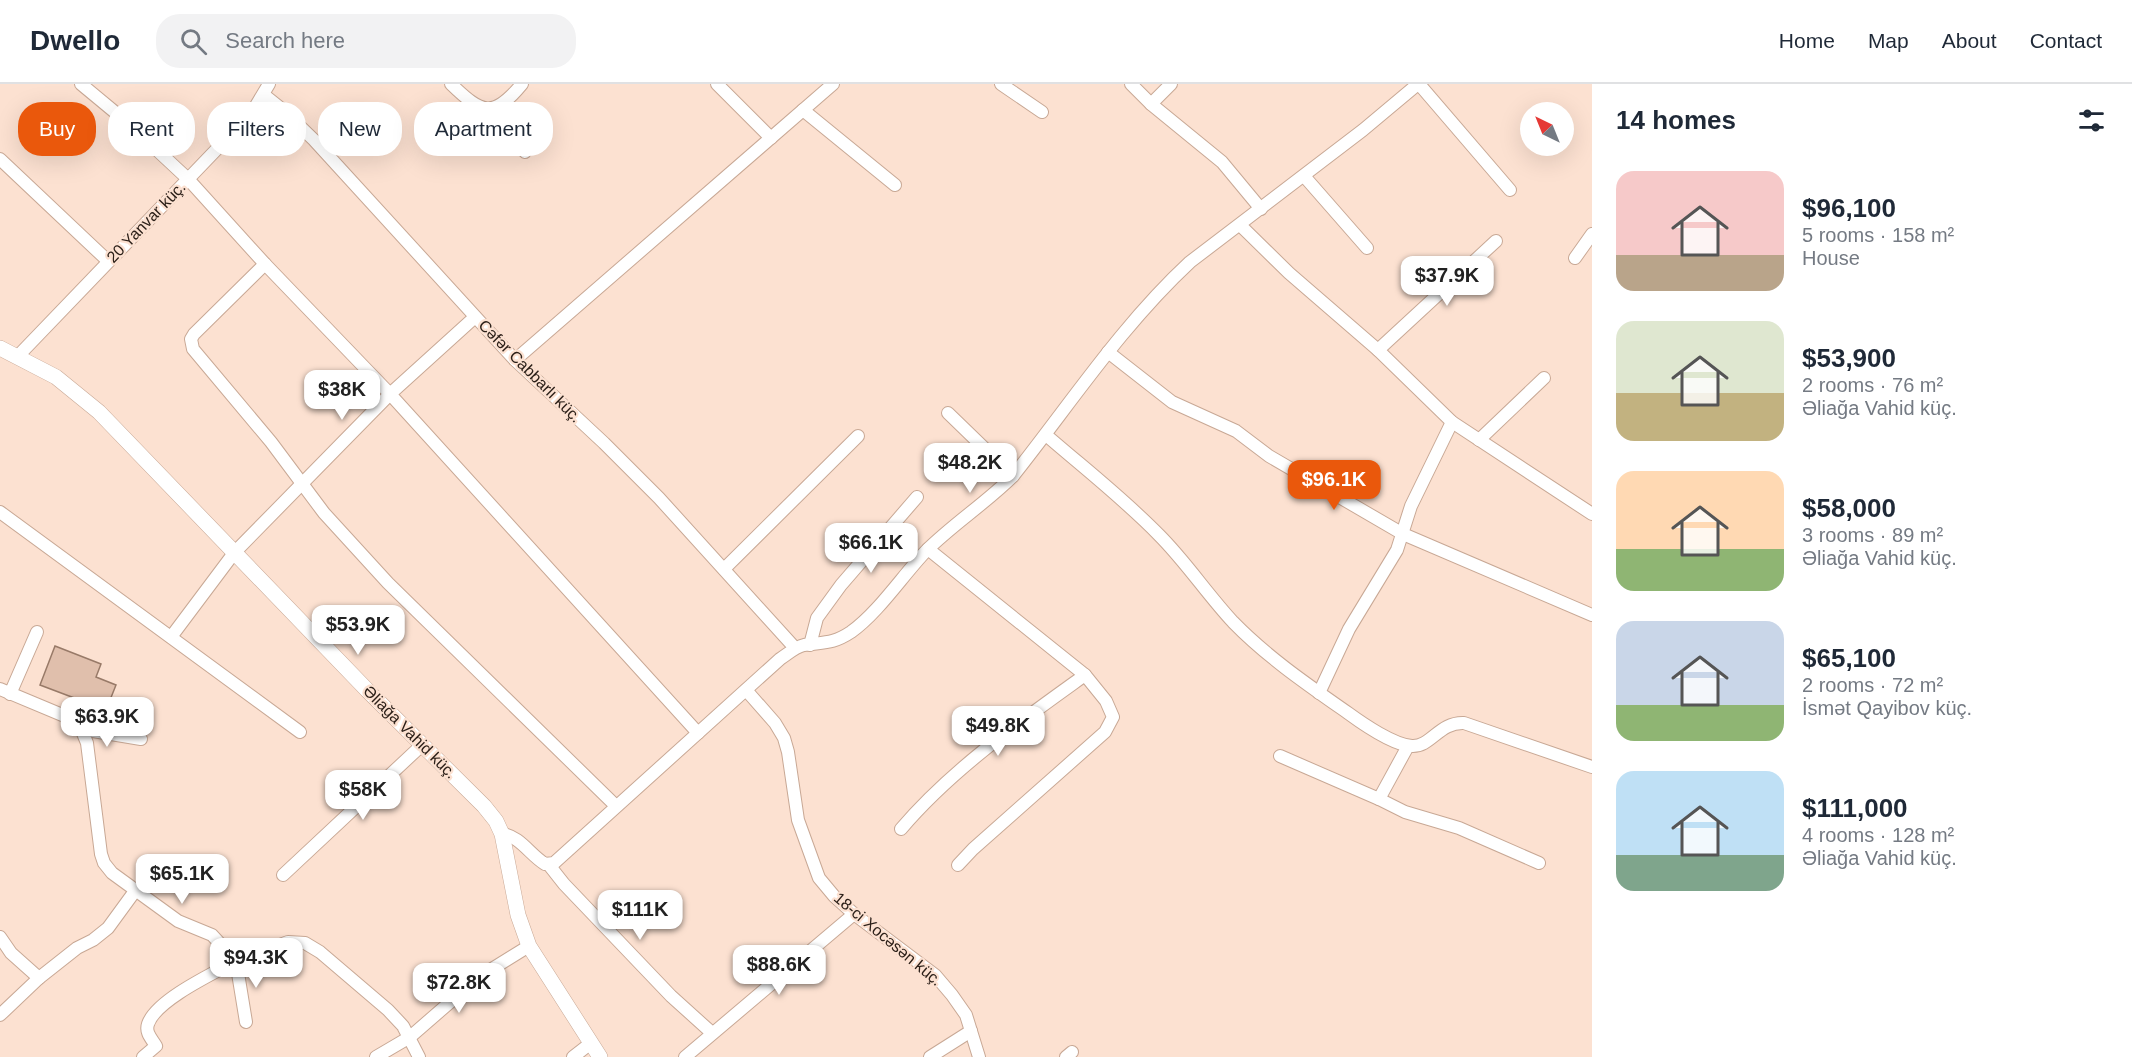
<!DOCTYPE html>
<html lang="en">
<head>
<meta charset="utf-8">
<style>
  :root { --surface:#fff; --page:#f2f2f3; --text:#1f2937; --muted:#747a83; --line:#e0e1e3; --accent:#ea580c }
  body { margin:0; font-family:Arial,sans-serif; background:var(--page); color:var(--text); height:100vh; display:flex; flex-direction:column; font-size:22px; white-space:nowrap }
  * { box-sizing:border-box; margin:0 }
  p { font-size:20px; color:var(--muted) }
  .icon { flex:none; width:33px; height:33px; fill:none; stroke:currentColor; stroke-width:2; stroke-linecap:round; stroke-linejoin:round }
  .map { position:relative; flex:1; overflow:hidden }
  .panel { display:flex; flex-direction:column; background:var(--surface); width:540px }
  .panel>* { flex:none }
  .guide { position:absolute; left:18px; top:18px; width:570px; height:54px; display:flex; gap:12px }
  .needle { width:39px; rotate:317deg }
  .fabs { position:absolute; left:1520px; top:18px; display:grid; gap:12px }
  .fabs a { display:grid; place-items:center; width:54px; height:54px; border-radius:50%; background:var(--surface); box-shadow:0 6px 24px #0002; font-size:30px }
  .price { position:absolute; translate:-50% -51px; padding:0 14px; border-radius:12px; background:#fff; color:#222; font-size:20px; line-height:39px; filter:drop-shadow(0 2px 3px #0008) }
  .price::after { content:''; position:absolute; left:50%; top:36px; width:18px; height:14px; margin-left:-9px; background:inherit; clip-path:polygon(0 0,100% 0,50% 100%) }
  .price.current { background:var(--accent); color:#fff }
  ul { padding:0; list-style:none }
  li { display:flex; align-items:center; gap:18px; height:150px; padding:0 24px }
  li span { display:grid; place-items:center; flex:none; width:168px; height:120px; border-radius:18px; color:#555 }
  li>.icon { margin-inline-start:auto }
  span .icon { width:72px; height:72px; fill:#fffc; stroke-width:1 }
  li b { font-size:26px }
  h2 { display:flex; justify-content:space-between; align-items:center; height:72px; padding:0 24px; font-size:26px }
  .tag { padding:0 21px; border-radius:24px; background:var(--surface); box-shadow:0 6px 24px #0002; font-size:21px; line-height:54px }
  .tag.current { background:var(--accent); color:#fff }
  header { display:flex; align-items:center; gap:36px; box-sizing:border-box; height:84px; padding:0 30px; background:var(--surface); border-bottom:2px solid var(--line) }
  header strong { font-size:28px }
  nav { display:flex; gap:33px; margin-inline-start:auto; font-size:21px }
  .search { width:420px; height:54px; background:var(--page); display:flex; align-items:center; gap:15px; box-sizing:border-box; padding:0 21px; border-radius:24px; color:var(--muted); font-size:22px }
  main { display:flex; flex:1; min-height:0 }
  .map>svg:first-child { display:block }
  .building { fill:#e0bfac; stroke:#987a68; stroke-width:1.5 }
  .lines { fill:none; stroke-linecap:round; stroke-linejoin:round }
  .minor-casing { stroke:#c8a895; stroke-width:14 }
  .tertiary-casing { stroke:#c8a895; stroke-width:16 }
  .minor { stroke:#fff; stroke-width:12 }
  .tertiary { stroke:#fff; stroke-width:15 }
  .labels { text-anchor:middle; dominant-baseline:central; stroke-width:4.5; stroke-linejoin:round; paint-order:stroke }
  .street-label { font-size:16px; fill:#2c2019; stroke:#fce1d1 }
</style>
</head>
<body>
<header>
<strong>Dwello</strong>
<div class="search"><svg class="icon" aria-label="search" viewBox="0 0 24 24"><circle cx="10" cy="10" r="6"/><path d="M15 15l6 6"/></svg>Search here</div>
<nav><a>Home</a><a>Map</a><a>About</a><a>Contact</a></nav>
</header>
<main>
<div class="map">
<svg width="1592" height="973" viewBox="0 0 1592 973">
  <rect width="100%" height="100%" fill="#fce1d1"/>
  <polygon class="building" points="55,562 101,580 96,593 116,601 106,626 40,601"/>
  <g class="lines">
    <defs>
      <g id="minor">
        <polyline points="81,0 128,39 188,95 265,180 390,310 698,649"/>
        <path d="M451 0C482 30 493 35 522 0"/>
        <polyline points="717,0 771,54"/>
        <polyline points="1001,0 1042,28"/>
        <polyline points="1131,0 1151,20 1222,78 1261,125"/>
        <polyline points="1419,0 1510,106"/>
        <polyline points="264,11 284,27 314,56 515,276 604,359 659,414 795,564"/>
        <polyline points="1151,20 1171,0"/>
        <polyline points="490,26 525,68"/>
        <polyline points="803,26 895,101"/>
        <polyline points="0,75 108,177"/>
        <polyline points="1304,92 1367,164"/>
        <polyline points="1240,141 1289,189 1378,266 1452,338 1592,430"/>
        <polyline points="1575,174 1592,150"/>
        <polyline points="265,180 194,250 191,255 193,265 271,358 324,429 388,499 616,722"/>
        <polyline points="1378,266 1496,157"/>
        <polyline points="1108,268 1172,318 1236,347 1269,372 1403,450 1592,531"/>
        <polyline points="18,272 240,41 254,25 269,0"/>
        <polyline points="515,276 833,0"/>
        <polyline points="948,329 1013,392"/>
        <path d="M1046 351C1084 384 1124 415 1159 451 1186 478 1207 510 1233 538 1267 573 1308 601 1348 629 1363 640 1394 661 1412 662 1431 663 1439 638 1464 639L1592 683"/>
        <polyline points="1479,356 1544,294"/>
        <polyline points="0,428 300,648"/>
        <polyline points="928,465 1085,591 1106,617 1113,633 1105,648 973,765 958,781"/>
        <polyline points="724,485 858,352"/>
        <polyline points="171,553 234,469 390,310 475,233"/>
        <polyline points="810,561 817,534 841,501 917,413"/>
        <polyline points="0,605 67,633 80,642 87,659 101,770 104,779 112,789 178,837 212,851 236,877 288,858 305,859 320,868 388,926 403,942 419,973"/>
        <polyline points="746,606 775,639 784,654 788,668 798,736 819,794 834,812 854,830 935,891 952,911 966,931 979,973"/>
        <polyline points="1319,609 1349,545 1397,466 1411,422 1452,338"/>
        <polyline points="10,610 37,548"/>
        <polyline points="80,642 93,647 141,655"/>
        <polyline points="1280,672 1379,715 1405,728 1459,744 1539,779"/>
        <polyline points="1379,715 1408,662"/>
        <path d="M901 745C952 685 1021 637 1085 591"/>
        <path d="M502 750C520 752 530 771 545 780L554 779 780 575C788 570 795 563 804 561 824 558 833 560 851 548 878 529 903 491 926 467 953 440 986 419 1013 392 1071 319 1122 241 1190 178L1363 46 1418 0"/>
        <polyline points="549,781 564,800 671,912 712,949"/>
        <polyline points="283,791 422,661"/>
        <polyline points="0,853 11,869 39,894"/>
        <polyline points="0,931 39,894 77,864 93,856 108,844 135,807"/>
        <path d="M143 973 156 962C152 955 145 949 148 940 156 916 214 889 236 877L246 938"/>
        <polyline points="376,973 410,953 479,893 529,862"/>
        <polyline points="573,973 591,959"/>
        <polyline points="685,973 854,830"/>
        <polyline points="930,973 971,947"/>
        <polyline points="1066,973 1072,968"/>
      </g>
      <polyline id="tertiary" points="0,264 56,293 99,328 367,606 484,722 496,737 502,750 518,831 529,862 600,973"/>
    </defs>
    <use href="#minor" class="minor-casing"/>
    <use href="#tertiary" class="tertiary-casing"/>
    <use href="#minor" class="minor"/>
    <use href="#tertiary" class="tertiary"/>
  </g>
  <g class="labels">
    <g class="street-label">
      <text transform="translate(146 138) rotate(-46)">20 Yanvar küç.</text>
      <text transform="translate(530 287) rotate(45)">Cəfər Cabbarlı küç.</text>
      <text transform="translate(410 648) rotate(45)">Əliağa Vahid küç.</text>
      <text transform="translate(888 855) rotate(40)">18-ci Xocəsən küç.</text>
    </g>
  </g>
</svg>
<div class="fabs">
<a><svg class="needle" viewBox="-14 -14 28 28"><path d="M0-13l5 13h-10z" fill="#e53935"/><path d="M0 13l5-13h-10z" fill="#747a83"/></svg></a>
</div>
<b class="price" style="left:1447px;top:223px">$37.9K</b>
<b class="price" style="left:342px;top:337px">$38K</b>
<b class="price" style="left:970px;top:410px">$48.2K</b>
<b class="price current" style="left:1334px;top:427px">$96.1K</b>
<b class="price" style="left:871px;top:490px">$66.1K</b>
<b class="price" style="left:358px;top:572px">$53.9K</b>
<b class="price" style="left:107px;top:664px">$63.9K</b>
<b class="price" style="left:998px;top:673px">$49.8K</b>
<b class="price" style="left:363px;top:737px">$58K</b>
<b class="price" style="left:182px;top:821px">$65.1K</b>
<b class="price" style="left:640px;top:857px">$111K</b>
<b class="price" style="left:256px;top:905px">$94.3K</b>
<b class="price" style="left:779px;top:912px">$88.6K</b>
<b class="price" style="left:459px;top:930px">$72.8K</b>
<div class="guide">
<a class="tag current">Buy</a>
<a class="tag">Rent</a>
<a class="tag">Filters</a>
<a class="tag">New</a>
<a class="tag">Apartment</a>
</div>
</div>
<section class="panel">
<h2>14 homes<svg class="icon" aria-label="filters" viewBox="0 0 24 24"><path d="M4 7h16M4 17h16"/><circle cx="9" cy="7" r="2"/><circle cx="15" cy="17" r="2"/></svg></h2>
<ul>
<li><span style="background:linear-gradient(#f6c9c9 70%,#b9a48a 0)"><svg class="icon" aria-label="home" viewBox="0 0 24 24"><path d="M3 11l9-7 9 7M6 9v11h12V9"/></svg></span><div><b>$96,100</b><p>5 rooms · 158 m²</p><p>House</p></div></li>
<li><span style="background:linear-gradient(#dfe7d0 60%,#c2b280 0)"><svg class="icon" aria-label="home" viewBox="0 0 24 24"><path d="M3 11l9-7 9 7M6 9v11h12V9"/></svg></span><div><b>$53,900</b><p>2 rooms · 76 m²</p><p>Əliağa Vahid küç.</p></div></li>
<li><span style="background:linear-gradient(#ffd9b3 65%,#8fb573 0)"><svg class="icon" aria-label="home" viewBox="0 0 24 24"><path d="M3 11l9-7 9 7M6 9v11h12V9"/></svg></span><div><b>$58,000</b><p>3 rooms · 89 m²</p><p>Əliağa Vahid küç.</p></div></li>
<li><span style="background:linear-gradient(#c9d6e8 70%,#8fb573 0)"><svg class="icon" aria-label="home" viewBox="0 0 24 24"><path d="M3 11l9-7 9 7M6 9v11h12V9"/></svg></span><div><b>$65,100</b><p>2 rooms · 72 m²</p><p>İsmət Qayibov küç.</p></div></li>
<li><span style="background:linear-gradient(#bfe0f5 70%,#7fa58c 0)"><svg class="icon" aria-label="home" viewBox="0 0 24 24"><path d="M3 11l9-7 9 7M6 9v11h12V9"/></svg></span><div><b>$111,000</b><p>4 rooms · 128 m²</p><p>Əliağa Vahid küç.</p></div></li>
</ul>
</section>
</main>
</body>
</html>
